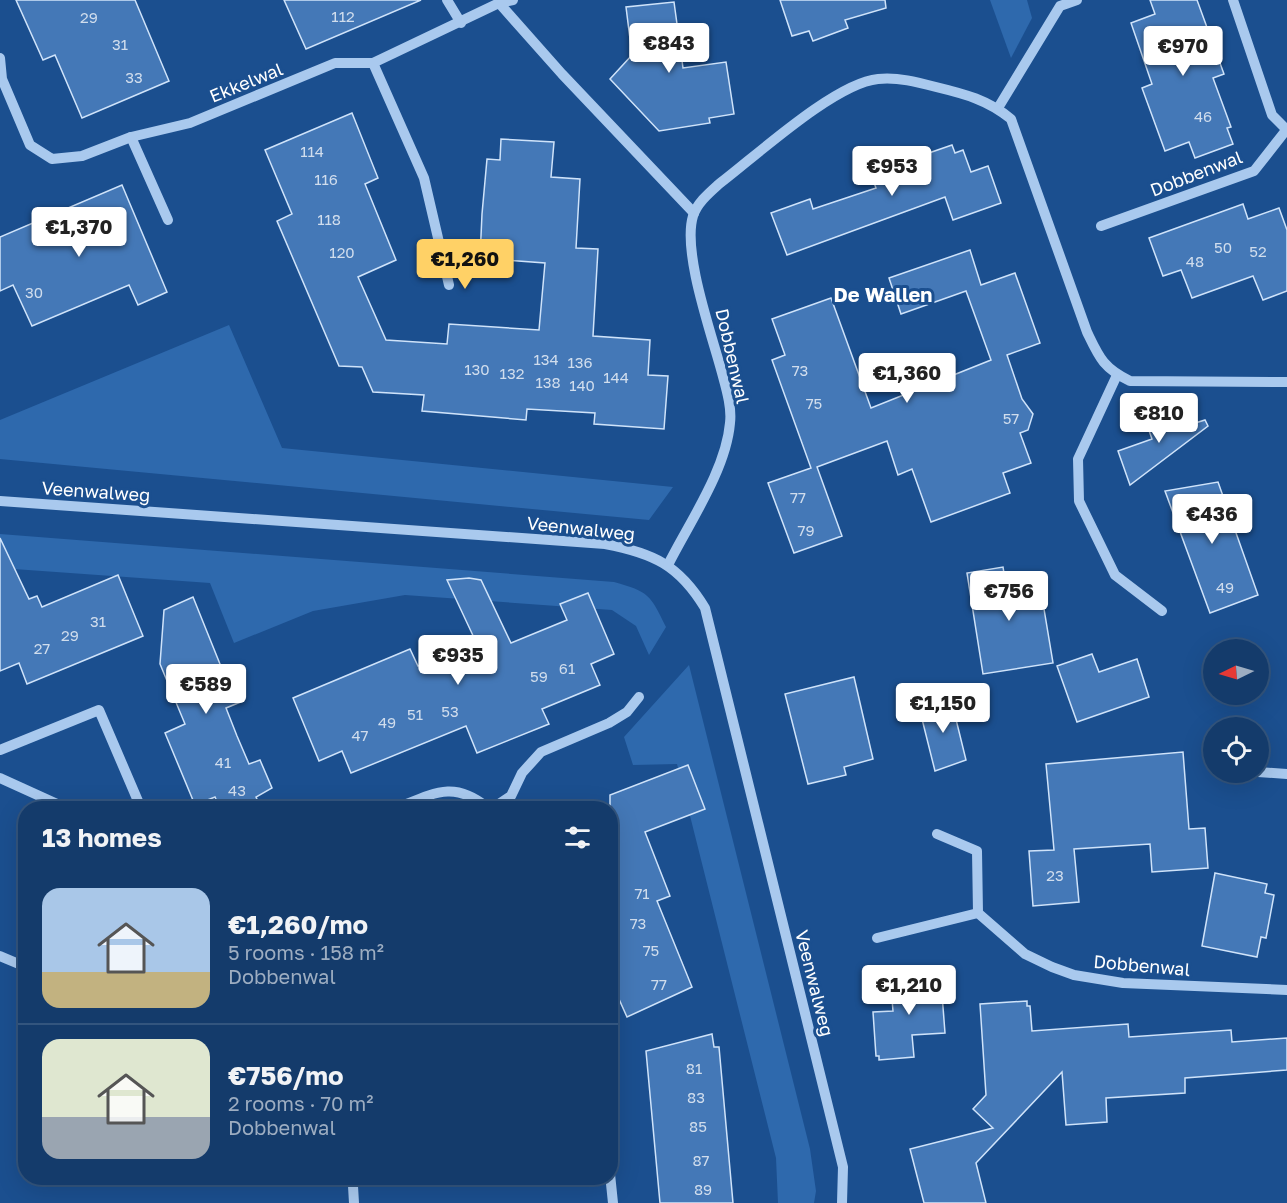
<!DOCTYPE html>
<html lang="en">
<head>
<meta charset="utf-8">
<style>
  :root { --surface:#143b6b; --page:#1d4271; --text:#f1f3f6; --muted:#9dadc1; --line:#33557e; --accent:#ffd166 }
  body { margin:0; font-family:"Golos Text",sans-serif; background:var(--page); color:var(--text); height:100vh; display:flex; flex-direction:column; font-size:22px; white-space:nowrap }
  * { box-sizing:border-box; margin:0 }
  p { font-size:20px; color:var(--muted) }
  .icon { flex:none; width:33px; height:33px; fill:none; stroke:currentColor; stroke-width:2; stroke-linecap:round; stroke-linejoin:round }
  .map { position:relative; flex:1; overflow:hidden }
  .panel { position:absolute; left:18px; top:801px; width:600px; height:384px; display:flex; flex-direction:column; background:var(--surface); border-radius:24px; box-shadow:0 6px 24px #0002,0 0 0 2px var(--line) }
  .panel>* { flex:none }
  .needle { width:39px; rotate:265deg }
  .controls { position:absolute; left:1203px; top:639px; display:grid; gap:12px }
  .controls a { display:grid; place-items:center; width:66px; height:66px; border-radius:50%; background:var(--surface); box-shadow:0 6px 24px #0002,0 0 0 2px var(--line); font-size:30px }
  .price { position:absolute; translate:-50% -51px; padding:0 14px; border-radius:6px; background:#fff; color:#222; font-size:20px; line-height:39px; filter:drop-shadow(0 2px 3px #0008) }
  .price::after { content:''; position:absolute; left:50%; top:36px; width:18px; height:14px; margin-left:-9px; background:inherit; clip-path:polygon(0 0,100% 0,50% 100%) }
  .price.selected { background:var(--accent); color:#111 }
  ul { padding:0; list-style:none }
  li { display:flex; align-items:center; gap:18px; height:150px; padding:0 24px }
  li+li { border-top:2px solid var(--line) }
  li span { display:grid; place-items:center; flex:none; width:168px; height:120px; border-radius:18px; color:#555 }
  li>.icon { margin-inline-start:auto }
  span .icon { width:72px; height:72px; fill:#fffc; stroke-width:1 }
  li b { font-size:26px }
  h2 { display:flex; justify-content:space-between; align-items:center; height:72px; padding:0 24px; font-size:26px }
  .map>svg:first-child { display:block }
  .green { fill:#2e69ad }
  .building { fill:#4478b7; stroke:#cfe3fa; stroke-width:1.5 }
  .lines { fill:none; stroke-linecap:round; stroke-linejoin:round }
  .minor { stroke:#a9c9ee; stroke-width:10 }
  .labels { text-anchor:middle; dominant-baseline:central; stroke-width:6; stroke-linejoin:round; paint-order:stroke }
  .number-label { font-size:15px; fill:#d0dded }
  .street-label { font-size:18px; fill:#fff; stroke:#1b4f8f }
  .neighbourhood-label { font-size:20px; font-weight:bold; fill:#fff; stroke:#1b4f8f }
</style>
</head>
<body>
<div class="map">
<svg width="1287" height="1203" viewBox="0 0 1287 1203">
  <rect width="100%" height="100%" fill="#1b4f8f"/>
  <g class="green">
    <polygon points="990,0 1027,0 1032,18 1011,58"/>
    <polygon points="229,325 282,448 673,487 649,520 0,459 0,420"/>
    <path d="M0 534 614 582C649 592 650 594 666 627L649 655 636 626 612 610 405 595 313 611 234 643 210 583 0 568Z"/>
    <polygon points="689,665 810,1149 816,1191 814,1203 778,1203 776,1158 677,764 633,765 624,737"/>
  </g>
  <g class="building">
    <polygon points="16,0 135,0 169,81 82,118 55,55 43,60"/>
    <polygon points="284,0 421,0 306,49"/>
    <polygon points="780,0 885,0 886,8 845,20 848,28 813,41 809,31 792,36"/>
    <polygon points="1150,0 1197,0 1224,74 1213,78 1231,127 1227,128 1233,144 1195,158 1189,142 1165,151 1142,88 1152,84 1131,23 1155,14"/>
    <polygon points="674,2 683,68 726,62 734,114 709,118 710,123 659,131 610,79 632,55 626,7"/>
    <polygon points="352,113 378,178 365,184 396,260 358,277 386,340 447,344 449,324 539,330 545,263 480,258 482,214 487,159 500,160 501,139 554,142 551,177 580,179 576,248 598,249 593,336 650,340 648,375 668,376 664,429 594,424 595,413 527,409 526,420 422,411 424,395 373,392 362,367 339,366 277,221 292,214 265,150"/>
    <polygon points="952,145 955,153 963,150 971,172 988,166 1001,203 953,220 945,197 787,255 771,213 810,199 813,209 876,188 868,166 920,148 923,155"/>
    <polygon points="122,185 167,292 138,305 129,285 32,326 13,285 0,291 0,237"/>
    <polygon points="1243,204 1248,219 1279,208 1287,230 1287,291 1263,300 1253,276 1192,298 1181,270 1163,276 1149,238"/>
    <polygon points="970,250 981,285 1015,273 1040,343 1007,355 1022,399 1033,414 1028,430 1020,433 1031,463 1003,473 1010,493 931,522 912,469 898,475 887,441 817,467 842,536 794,553 768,483 811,468 772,360 785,355 772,319 831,298 871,408 991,360 966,291 901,314 889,278"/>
    <polygon points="1169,414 1189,414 1192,424 1205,420 1208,426 1130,485 1118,451 1152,439 1146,422"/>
    <polygon points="1218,482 1258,595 1210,613 1165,491"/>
    <polygon points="0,538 29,599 37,596 42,607 118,575 143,636 27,684 19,663 0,671"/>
    <polygon points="1003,567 1006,585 1039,579 1053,663 983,674 967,573"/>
    <polygon points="469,578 481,580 511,643 567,620 560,604 588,593 614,654 591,664 600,685 542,709 549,724 477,753 466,726 351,773 342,751 319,761 293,698 410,649 418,666 476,642 447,580"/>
    <polygon points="193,597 224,674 230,671 243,701 226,708 237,736 249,764 260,760 272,788 256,797 261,808 220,808 215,797 195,805 165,733 185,724 160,664 164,610"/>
    <polygon points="1092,654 1099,672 1137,659 1149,697 1077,722 1057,666"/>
    <polygon points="854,677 873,759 844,767 846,775 808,784 785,694"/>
    <polygon points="951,699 966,760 935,771 919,707"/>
    <polygon points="1183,752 1189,829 1205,828 1208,868 1152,872 1150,844 1074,849 1079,902 1033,906 1029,851 1054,850 1046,764"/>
    <polygon points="688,765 705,809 645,832 670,896 657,901 692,987 627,1017 610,979 610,795"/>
    <polygon points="1215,873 1267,884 1265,893 1274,895 1266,938 1261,937 1257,957 1202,946"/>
    <polygon points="930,973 931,981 941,981 945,1033 912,1035 914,1057 879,1060 879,1056 876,1056 873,1012 893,1011 890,976"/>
    <polygon points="1027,1001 1027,1006 1030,1006 1032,1031 1128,1024 1129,1037 1231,1030 1232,1042 1287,1038 1287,1070 1185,1078 1185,1093 1106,1098 1107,1122 1066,1125 1062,1072 976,1163 986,1203 924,1203 910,1149 993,1128 973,1109 986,1095 980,1004"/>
    <polygon points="712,1034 714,1047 719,1047 733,1203 660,1203 646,1051"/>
  </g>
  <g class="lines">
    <g class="minor">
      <polyline points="447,0 461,23"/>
      <polyline points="1233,0 1272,115 1285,128"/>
      <polyline points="499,3 562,74 694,213"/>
      <polyline points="0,58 2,79 30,145 52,159 82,156 131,137 190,123 335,63 373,63 499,3 513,0"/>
      <polyline points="373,63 424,178 449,285"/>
      <polyline points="998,108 1060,6 1077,0"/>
      <polyline points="131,137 168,220"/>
      <polyline points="1101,226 1254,171 1287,129"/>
      <polyline points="1117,375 1078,459 1079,501 1115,575 1162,611"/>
      <path d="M0 501 605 544C653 553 679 565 705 608L843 1167 842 1203"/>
      <path d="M668 565C689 523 726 470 730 423 732 407 726 388 722 373 712 335 682 252 693 216 697 203 709 193 719 184 756 156 835 83 878 79 898 77 917 82 936 87 965 94 988 100 1011 119L1087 332C1099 357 1103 368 1130 381L1287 382"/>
      <polyline points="0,750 99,710 141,808"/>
      <polyline points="1258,772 1287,774"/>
      <polyline points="0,778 66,808"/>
      <path d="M397 808C434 793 454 780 488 808"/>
      <polyline points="493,808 511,796 522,773 541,752 609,723 627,712 639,697"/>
      <polyline points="937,834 977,851 978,913 1025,954 1052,967 1074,975 1123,983 1287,990"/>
      <polyline points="877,938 978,913"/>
      <polyline points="0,956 26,967"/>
      <polyline points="610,1174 613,1203"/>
      <polyline points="350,1178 353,1186 354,1203"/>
    </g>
  </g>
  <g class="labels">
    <g class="number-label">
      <text x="343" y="16">112</text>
      <text x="89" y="17">29</text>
      <text x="120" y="44">31</text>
      <text x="134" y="77">33</text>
      <text x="1203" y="116">46</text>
      <text x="312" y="151">114</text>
      <text x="326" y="179">116</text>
      <text x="329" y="219">118</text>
      <text x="1223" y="247">50</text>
      <text x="1258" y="251">52</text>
      <text x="342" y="252">120</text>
      <text x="1195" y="261">48</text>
      <text x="34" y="292">30</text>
      <text x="546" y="359">134</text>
      <text x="580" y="362">136</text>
      <text x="477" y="369">130</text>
      <text x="800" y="370">73</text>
      <text x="512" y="373">132</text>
      <text x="616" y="377">144</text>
      <text x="548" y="382">138</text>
      <text x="582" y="385">140</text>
      <text x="814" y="403">75</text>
      <text x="1011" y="418">57</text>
      <text x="798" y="497">77</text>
      <text x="806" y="530">79</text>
      <text x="1225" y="587">49</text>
      <text x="98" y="621">31</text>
      <text x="70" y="635">29</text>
      <text x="42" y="648">27</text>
      <text x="567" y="668">61</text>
      <text x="539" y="676">59</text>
      <text x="450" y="711">53</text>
      <text x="415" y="714">51</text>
      <text x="387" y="722">49</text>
      <text x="360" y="735">47</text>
      <text x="223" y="762">41</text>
      <text x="237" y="790">43</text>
      <text x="1055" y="875">23</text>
      <text x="642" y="893">71</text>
      <text x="638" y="923">73</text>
      <text x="651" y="950">75</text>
      <text x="659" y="984">77</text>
      <text x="694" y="1068">81</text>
      <text x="696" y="1097">83</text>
      <text x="698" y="1126">85</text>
      <text x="701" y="1160">87</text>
      <text x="703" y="1189">89</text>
    </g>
    <g class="street-label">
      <text transform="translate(246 82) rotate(-22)">Ekkelwal</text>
      <text transform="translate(1196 173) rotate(-21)">Dobbenwal</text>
      <text transform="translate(733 356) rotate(77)">Dobbenwal</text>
      <text transform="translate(96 491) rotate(4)">Veenwalweg</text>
      <text transform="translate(581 528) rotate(6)">Veenwalweg</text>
      <text transform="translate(1142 965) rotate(5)">Dobbenwal</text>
      <text transform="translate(815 983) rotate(76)">Veenwalweg</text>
    </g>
    <g class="neighbourhood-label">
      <text x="883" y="294">De Wallen</text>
    </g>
  </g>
</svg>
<div class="controls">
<a><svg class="needle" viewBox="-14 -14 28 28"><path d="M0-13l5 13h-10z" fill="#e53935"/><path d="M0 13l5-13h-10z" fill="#9dadc1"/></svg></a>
<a><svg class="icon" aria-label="locate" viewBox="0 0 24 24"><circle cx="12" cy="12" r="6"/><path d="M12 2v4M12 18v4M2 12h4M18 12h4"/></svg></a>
</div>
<b class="price" style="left:669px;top:74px">€843</b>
<b class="price" style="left:1183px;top:77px">€970</b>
<b class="price" style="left:892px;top:197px">€953</b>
<b class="price" style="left:79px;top:258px">€1,370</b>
<b class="price selected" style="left:465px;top:290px">€1,260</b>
<b class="price" style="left:907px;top:404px">€1,360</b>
<b class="price" style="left:1159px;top:444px">€810</b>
<b class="price" style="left:1212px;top:545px">€436</b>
<b class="price" style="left:1009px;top:622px">€756</b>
<b class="price" style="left:458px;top:686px">€935</b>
<b class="price" style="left:206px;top:715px">€589</b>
<b class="price" style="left:943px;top:734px">€1,150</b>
<b class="price" style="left:909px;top:1016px">€1,210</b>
<section class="panel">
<h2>13 homes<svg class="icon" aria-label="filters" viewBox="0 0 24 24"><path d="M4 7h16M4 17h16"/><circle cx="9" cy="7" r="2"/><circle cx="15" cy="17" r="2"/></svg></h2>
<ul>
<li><span style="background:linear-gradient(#a9c7e8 70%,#c2b280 0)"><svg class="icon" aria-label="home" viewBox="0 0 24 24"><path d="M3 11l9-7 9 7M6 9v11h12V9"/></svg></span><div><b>€1,260/mo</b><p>5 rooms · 158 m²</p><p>Dobbenwal</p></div></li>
<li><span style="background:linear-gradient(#dfe7d0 65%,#9aa5b1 0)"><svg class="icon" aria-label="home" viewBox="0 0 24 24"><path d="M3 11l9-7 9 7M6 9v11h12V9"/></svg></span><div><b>€756/mo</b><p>2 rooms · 70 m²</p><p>Dobbenwal</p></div></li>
</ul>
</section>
</div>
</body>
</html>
